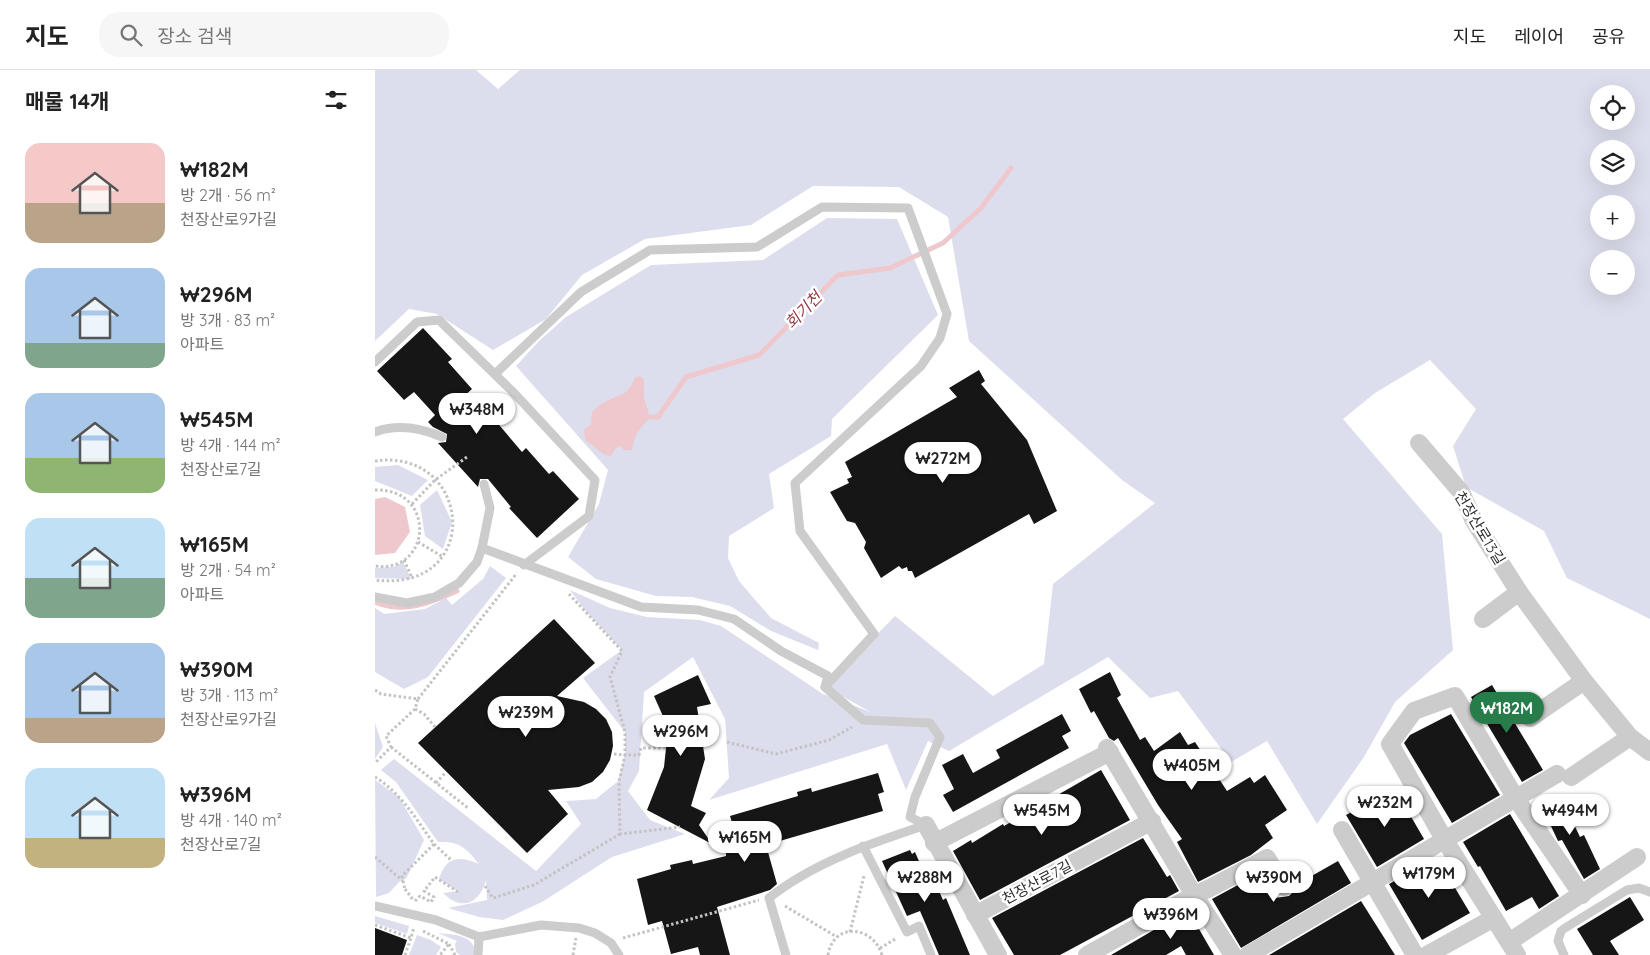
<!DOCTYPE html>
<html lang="ko">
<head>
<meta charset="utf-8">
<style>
  :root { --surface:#fff; --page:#f6f6f6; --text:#222; --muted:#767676; --line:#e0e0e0; --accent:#267d4a }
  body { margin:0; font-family:Quicksand,"Noto Sans KR",sans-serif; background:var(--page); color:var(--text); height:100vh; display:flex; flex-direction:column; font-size:19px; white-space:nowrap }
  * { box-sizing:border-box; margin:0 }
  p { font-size:16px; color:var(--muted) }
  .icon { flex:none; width:28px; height:28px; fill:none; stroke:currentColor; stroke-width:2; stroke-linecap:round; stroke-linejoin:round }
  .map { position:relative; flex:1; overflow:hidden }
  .side { display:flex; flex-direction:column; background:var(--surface); width:375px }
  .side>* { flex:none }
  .buttons { position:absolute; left:1215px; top:15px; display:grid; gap:10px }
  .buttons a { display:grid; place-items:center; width:45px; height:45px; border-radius:50%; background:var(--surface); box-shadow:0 5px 20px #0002; font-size:25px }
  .price { position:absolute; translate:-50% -42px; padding:0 11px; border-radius:18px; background:#fff; color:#222; font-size:16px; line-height:32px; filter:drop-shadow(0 1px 2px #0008) }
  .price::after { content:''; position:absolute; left:50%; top:30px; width:15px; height:11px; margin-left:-8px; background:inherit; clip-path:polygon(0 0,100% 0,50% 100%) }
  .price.selected { background:var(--accent); color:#fff }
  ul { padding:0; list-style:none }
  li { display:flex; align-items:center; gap:15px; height:125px; padding:0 25px }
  li span { display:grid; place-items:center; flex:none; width:140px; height:100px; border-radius:15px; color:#555 }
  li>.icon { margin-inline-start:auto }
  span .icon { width:60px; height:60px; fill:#fffc; stroke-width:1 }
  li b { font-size:21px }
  h2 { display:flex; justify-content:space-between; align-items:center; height:60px; padding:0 25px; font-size:21px }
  header { display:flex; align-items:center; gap:30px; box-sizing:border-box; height:70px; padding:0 25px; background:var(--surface); border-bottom:1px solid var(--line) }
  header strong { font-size:24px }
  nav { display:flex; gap:28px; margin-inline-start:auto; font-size:18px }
  .search { width:350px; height:45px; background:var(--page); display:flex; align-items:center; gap:12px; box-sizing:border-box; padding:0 18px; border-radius:20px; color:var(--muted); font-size:19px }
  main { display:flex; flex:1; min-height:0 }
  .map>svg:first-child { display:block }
  .green { fill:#dddeed; fill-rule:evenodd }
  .water { fill:#eec8cd }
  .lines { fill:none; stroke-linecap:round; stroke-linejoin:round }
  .stream { stroke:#eec8cd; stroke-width:5 }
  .building { fill:#161616 }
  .path { stroke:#c3c3c3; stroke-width:3; stroke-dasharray:2.5 2.5; stroke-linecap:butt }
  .service { stroke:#ccc; stroke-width:9 }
  .minor { stroke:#ccc; stroke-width:18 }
  .labels { text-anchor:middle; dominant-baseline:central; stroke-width:5; stroke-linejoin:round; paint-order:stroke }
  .street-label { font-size:15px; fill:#2f2f2f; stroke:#fff }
  .water-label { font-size:16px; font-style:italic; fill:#953945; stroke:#fff }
</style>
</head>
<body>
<header>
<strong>지도</strong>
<div class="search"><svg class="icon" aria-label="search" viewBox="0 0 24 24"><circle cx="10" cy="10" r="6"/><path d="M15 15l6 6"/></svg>장소 검색</div>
<nav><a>지도</a><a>레이어</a><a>공유</a></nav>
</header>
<main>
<section class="side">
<h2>매물 14개<svg class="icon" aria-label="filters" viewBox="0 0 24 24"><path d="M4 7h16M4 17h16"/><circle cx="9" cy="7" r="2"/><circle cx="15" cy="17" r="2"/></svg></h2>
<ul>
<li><span style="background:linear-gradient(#f6c9c9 60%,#b9a48a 0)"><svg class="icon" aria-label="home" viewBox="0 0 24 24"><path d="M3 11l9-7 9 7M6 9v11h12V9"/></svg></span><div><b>₩182M</b><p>방 2개 · 56 m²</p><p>천장산로9가길</p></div></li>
<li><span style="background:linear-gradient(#a9c7e8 75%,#7fa58c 0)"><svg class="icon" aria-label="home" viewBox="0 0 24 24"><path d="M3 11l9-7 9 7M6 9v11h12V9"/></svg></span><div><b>₩296M</b><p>방 3개 · 83 m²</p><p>아파트</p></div></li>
<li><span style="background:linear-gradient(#a9c7e8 65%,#8fb573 0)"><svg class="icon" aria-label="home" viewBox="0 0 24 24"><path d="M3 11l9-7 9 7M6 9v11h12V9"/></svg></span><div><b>₩545M</b><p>방 4개 · 144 m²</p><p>천장산로7길</p></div></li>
<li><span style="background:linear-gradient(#bfe0f5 60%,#7fa58c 0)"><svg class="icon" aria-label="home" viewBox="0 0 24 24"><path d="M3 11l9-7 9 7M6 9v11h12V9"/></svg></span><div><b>₩165M</b><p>방 2개 · 54 m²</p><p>아파트</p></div></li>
<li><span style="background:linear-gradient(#a9c7e8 75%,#b9a48a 0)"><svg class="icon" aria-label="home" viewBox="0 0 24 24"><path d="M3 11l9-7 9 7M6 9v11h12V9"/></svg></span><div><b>₩390M</b><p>방 3개 · 113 m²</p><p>천장산로9가길</p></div></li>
<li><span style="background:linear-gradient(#bfe0f5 70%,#c2b280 0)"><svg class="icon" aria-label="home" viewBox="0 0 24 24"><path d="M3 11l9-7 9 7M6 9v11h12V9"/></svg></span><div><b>₩396M</b><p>방 4개 · 140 m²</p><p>천장산로7길</p></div></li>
</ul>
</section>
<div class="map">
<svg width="1275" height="885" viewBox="0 0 1275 885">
  <rect width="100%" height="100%" fill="#fff"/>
  <g class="green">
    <path d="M0 0H101L123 19 145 0H1275V549L1192 508 1169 461 1091 417 1078 376 1101 339 1055 290 1000 323 968 349 1067 464 1078 580 1020 632 989 687 942 754 892 671 856 692 803 621 775 628 733 587 574 681 553 671 531 720 512 674 334 730 354 708 350 649 318 587 269 622 264 701 253 721 275 750 310 764 237 787 167 832 128 850 104 847 73 838 112 830 111 810C105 833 87 842 68 823L82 821 64 809C71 785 86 786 104 794 91 778 85 771 63 772L21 712 6 700 19 689 161 801 206 754 191 731 221 729 243 711 250 685V662L208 608 247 580 209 539 195 520 235 538 272 547 325 550 346 556 448 624 496 642 450 617 520 546 618 626 669 594 678 514 780 433 747 410 594 271 573 147 524 117 438 116 376 155 270 169 207 205 171 249 118 280 62 244 34 239 0 271ZM1224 24H1251V51H1224ZM1224 79H1251V106H1224ZM1224 134H1251V161H1224ZM1224 189H1251V216H1224Z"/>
    <polygon points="452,148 522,149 563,245 457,349 456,366 394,404 399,438 354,466 353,488 364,511 396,548 444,573 443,580 396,561 355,536 317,527 281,526 221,509 193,487 224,434 233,400 141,296 164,271 191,247 276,195 388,190"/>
    <polygon points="23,395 53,410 37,426 0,411 0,397"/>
    <polygon points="62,420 77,452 68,479 50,466 45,435"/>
    <polygon points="28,492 36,509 0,508 0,498 18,497"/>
    <polygon points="115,496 131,508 53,607 29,619 0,602 0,538 9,544 50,539 71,528 77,535 108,509"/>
    <polygon points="0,653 8,677 0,689"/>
    <polygon points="0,710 24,727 49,770 31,809 27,809 14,823 1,827"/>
    <polygon points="0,846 34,856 32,864 0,853"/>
    <path d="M63 863C80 865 99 864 101 885H85L81 882 80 874 82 871Z"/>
    <polygon points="42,865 56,870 66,877 61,885 34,885"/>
  </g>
  <g class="water">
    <path d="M265 306 269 309V328L275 347C264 361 260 362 257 380H249L245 376 241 378 236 386 230 385 210 370 209 360 216 354 217 342C221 339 225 334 230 332 247 322 252 328 260 307Z"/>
    <polygon points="10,427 30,437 35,462 20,483 0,485 0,429"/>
  </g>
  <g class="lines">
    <g class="stream">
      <polyline points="270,347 283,347 311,307 384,285 463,205 515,198 568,173 606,138 636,98"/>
      <path d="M0 532C29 544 55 533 82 521"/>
    </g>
  </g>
  <g class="building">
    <polygon points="48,258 77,289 73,292 97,319 84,331 104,353 114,343 147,382 151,378 174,404 178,401 204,429 162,468 134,438 136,437 113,409 105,409 103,417 63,373 71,372 72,364 58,357 53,352 60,345 39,322 29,330 2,301"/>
    <polygon points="604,300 610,311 606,314 652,370 682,441 659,454 654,444 540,508 537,501 533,501 532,497 527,499 524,496 506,508 489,478 491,472 480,453 472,451 455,422 474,413 472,409 477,407 470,392 582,327 574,318"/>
    <polygon points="179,549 220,593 182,626 209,632 221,639 231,649 237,662 238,676 235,690 228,702 217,712 204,717 173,720 193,744 152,783 43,673"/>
    <polygon points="735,602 746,625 742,628 765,670 770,667 779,681 805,662 813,675 820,672 852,721 875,707 879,713 890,705 912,740 890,755 898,768 876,785 823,812 802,772 807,769 783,735 743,668 739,671 734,668 719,641 716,643 704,619"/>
    <polygon points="323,605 336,634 322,637 330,689 316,736 331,743 324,755 337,774 272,740 289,697 291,678 291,653 279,626"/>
    <polygon points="1117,615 1168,700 1147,712 1096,627"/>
    <polygon points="687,644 696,661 687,666 694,678 578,742 568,725 579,719 567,695 588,684 598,703 625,688 621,680"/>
    <polygon points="1076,644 1125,725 1077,753 1029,673 1035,665"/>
    <polygon points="726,700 755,750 605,830 578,781 596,770 597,773 628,754 629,756"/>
    <polygon points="503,703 509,722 503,724 508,741 391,775 402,814 395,820 342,837 355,885 325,885 323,877 296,884 287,851 273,855 262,809 296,799 295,795 317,790 318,794 351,786 351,781 340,775 362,769 355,746 423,726 422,722 436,718 437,722"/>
    <polygon points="1020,719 1049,769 1002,797 971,745"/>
    <polygon points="1185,725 1205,767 1209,765 1225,799 1209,809 1187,770 1183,771 1166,735"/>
    <polygon points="1135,744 1184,826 1164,839 1157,827 1131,841 1105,796 1103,797 1088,772"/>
    <polygon points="768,768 792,807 795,805 804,821 685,885 639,885 617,848"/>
    <polygon points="535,780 537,784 540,782 553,812 559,810 568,830 571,828 595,885 564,885 545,841 532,846 507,791"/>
    <polygon points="1060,788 1063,792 1064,791 1095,843 1047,870 1014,814"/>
    <polygon points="963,791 976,813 866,878 837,829 885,803 900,828 914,826 918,822 919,816"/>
    <polygon points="1255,827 1269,850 1235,871 1244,885 1218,885 1202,859"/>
    <polygon points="986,831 1020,885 894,885"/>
    <polygon points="813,840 839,885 811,885 806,876 791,885 736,885"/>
    <polygon points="0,858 32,870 27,885 0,885"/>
  </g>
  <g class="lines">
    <g class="path">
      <path d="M0 391C97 377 110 523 0 510"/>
      <path d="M0 420C62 418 57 504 0 496"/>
      <polyline points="37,434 60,410 92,387"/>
      <polyline points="43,472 68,487"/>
      <polyline points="29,490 37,508"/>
      <polyline points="194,524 247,581 235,607 250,662 250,685 264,685 266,678 291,678"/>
      <polyline points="0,620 6,624 43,629 40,639 11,666 16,677 0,693"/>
      <polyline points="43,629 142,503"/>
      <polyline points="40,639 49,644 60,657"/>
      <polyline points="352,672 401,684 454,670 477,657"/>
      <polyline points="16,677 93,738"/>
      <polyline points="239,684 250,685 244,711 245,764 305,757"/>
      <path d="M0 707C26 723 41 749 59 774L27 806 30 820"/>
      <polyline points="61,713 71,702"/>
      <polyline points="59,774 76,790"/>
      <polyline points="0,787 28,811"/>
      <polyline points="110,816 118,828 159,815 245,764"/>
      <polyline points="30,819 39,831"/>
      <polyline points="40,831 45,826 56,832 59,827 49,821 60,807 83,822"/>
      <polyline points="410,836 462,867"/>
      <polyline points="0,855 36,868 39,857"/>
      <polyline points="48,861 74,874 65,885"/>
      <polyline points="475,862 489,806"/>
      <polyline points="248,868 384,830"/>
      <polyline points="74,874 80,885"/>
      <polyline points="505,878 522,868"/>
      <polyline points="30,885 36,868"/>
      <polyline points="198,885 201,868"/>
      <path d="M453 885C458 852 498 855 507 885"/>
    </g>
    <g class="service">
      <polyline points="0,292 42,252 64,250 140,324 220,410 214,446 149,495"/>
      <polyline points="120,304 206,222 275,180 382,177 447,137 533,138 572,244 565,268 546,296 420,413 425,461 499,564 450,617"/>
      <path d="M0 362C22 354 46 358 67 367"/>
      <polyline points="107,478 266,537 323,540 359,549 406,581 453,606 450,617 488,650 555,653 565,667 540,727 535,747 551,755"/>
      <polyline points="0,527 32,533 60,527 84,513 102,492 107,478 115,438 109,414"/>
      <polyline points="488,776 532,862 544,856 556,885"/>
      <polyline points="0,836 61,850 104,867 166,855 204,858 220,863 236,873 244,885"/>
      <polyline points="103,885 104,867"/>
      <path d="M411 885 394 828C439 792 497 773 551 755"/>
      <polyline points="1189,885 1183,871 1186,861 1190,858 1252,820 1264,818 1275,822"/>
    </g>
    <g class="minor">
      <polyline points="1044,373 1086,422 1099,451 1144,522 1209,611 1255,667 1275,682"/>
      <polyline points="1108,549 1144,522"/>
      <polyline points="1155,648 1209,611"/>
      <polyline points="732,678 819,825 858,885"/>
      <polyline points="1196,707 1255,667"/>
      <polyline points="551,755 623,885"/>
      <polyline points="967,760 1040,885"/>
      <polyline points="559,773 735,682"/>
      <polyline points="600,845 777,751"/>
      <polyline points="1134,872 1262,787"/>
      <polyline points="712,885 819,825 835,818 892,788 909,817"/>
      <polyline points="873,885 1182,704"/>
      <polyline points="1052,885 1119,848"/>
      <polyline points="1142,885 1069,769 1015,674 1039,641 1080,626 1140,727 1207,825"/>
    </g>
  </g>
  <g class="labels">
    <g class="street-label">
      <text transform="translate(1105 458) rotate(59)">천장산로13길</text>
      <text transform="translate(662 812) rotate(-28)">천장산로7길</text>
    </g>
    <g class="water-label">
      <text transform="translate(428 240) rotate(-46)">회기천</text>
    </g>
  </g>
</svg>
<div class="buttons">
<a><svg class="icon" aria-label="locate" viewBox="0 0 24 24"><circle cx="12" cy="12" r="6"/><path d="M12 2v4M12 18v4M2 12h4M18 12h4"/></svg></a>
<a><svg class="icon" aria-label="layers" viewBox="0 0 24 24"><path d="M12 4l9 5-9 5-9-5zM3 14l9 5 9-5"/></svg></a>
<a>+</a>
<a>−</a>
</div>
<b class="price" style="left:102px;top:365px">₩348M</b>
<b class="price" style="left:568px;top:414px">₩272M</b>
<b class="price selected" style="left:1132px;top:664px">₩182M</b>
<b class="price" style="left:151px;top:668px">₩239M</b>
<b class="price" style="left:306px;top:687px">₩296M</b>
<b class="price" style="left:817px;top:721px">₩405M</b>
<b class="price" style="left:1010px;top:758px">₩232M</b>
<b class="price" style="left:667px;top:766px">₩545M</b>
<b class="price" style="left:1195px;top:766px">₩494M</b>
<b class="price" style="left:370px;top:793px">₩165M</b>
<b class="price" style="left:1054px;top:829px">₩179M</b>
<b class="price" style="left:550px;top:833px">₩288M</b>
<b class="price" style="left:899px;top:833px">₩390M</b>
<b class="price" style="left:796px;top:870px">₩396M</b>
</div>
</main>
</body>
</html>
